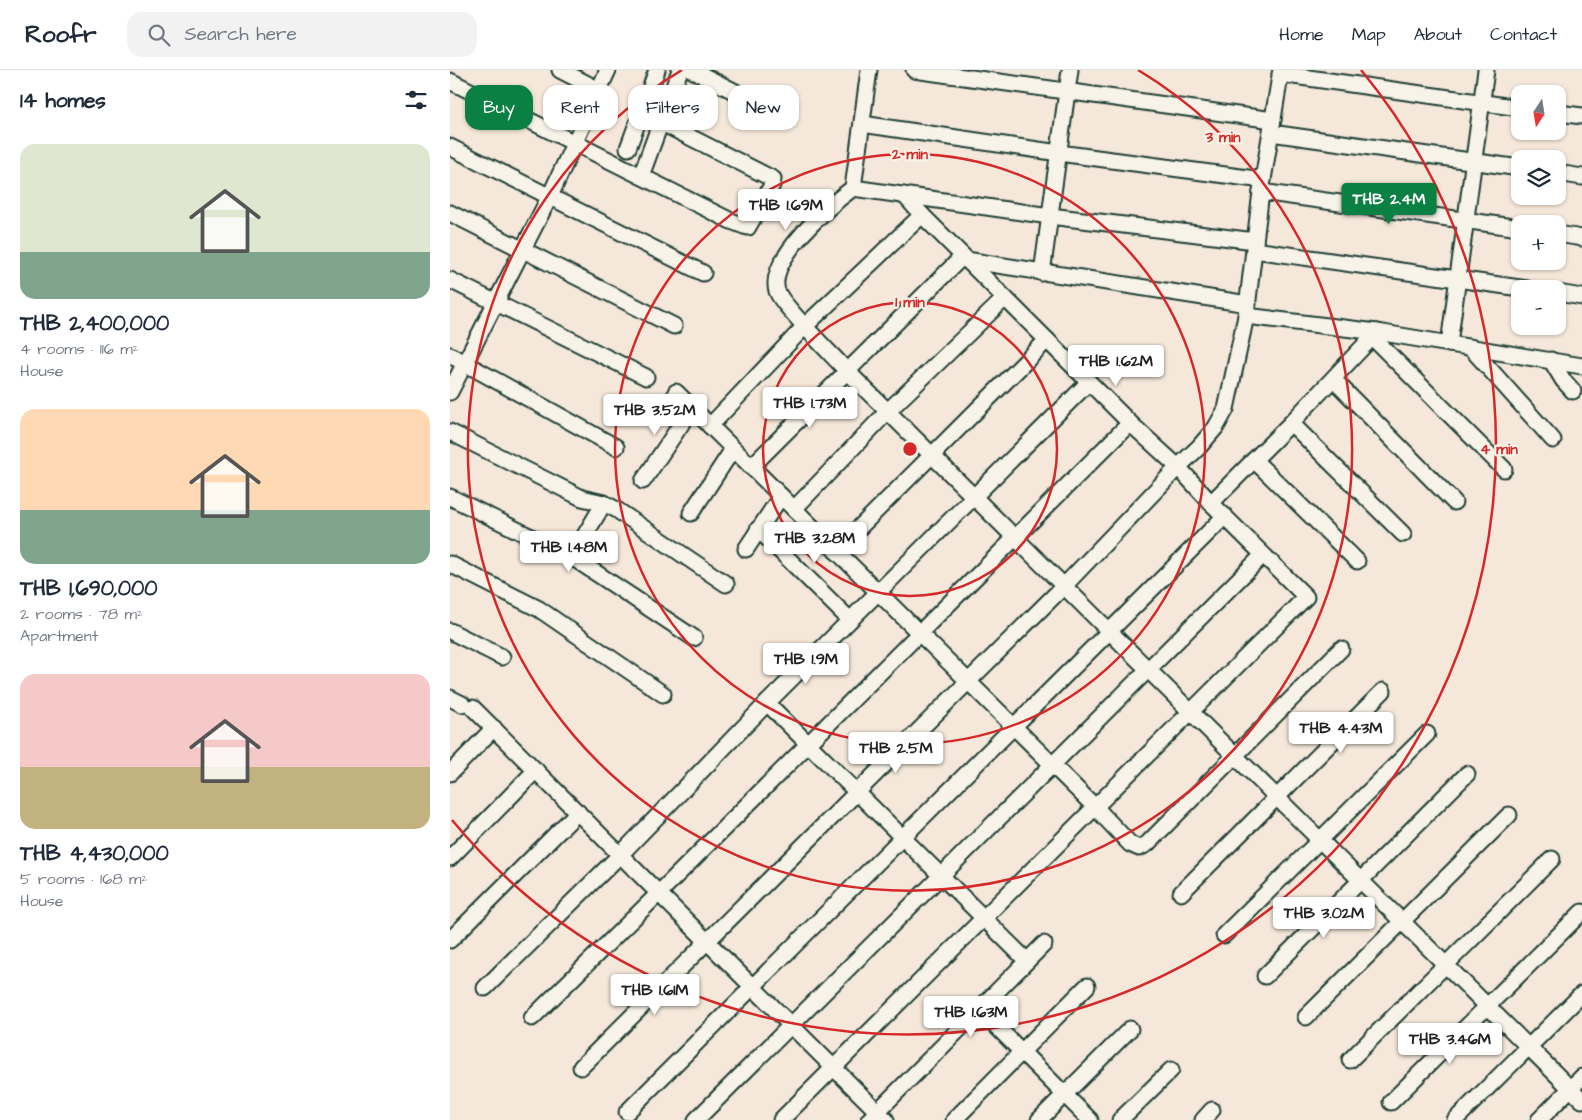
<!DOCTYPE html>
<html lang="en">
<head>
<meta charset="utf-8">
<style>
  :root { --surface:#fff; --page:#f2f2f3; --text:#1f2937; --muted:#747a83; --line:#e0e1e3; --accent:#0b8043 }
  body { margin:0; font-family:"Architects Daughter",sans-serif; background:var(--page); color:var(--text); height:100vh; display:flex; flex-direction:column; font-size:19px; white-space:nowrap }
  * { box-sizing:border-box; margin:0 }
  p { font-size:16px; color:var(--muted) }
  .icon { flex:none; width:28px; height:28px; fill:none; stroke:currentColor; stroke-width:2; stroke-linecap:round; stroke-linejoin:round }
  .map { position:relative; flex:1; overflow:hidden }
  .drawer { display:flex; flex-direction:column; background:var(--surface); width:450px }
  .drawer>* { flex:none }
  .top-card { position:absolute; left:15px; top:15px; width:475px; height:45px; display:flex; gap:10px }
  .needle { width:32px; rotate:192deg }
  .tools { position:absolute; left:1061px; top:15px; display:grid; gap:10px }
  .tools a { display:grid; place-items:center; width:55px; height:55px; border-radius:10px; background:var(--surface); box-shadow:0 1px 4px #0004; font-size:25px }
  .price { position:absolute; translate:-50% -42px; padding:0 11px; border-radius:5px; background:#fff; color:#222; font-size:16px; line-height:32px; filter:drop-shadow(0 1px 2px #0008) }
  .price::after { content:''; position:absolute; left:50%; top:30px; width:15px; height:11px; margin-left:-8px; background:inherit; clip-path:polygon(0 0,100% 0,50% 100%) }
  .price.on { background:var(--accent); color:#fff }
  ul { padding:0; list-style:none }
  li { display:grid; align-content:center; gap:10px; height:265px; padding:0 20px }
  li span { display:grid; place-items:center; height:155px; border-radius:15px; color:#555 }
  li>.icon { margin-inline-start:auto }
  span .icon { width:90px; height:90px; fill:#fffc; stroke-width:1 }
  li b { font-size:21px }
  h2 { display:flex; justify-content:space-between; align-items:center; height:60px; padding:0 20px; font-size:21px }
  .pill { padding:0 18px; border-radius:15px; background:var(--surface); box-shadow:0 1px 4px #0004; font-size:18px; line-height:45px }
  .pill.on { background:var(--accent); color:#fff }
  header { display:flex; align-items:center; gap:30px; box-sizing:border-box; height:70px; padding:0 25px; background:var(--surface); border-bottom:1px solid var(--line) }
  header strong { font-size:24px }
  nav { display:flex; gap:28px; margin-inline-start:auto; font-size:18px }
  .search { width:350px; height:45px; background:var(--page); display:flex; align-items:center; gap:12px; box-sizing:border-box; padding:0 18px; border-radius:15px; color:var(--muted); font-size:19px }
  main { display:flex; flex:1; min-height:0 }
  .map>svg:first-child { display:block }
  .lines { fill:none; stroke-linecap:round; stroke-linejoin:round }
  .minor-casing { stroke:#1f3d34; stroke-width:19 }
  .minor { stroke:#f7f3e8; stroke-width:15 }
  .ring { fill:none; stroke:#d62828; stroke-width:2.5 }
  .centre { fill:#d62828; stroke:#f7f3e8; stroke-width:2.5 }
  .ring-label { font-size:15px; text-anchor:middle; font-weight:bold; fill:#d62828; stroke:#f7f3e8; stroke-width:4.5; stroke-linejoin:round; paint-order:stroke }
</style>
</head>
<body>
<header>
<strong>Roofr</strong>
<div class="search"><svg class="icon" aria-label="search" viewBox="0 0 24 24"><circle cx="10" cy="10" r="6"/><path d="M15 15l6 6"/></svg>Search here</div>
<nav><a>Home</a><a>Map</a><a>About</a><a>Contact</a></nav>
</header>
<main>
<section class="drawer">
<h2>14 homes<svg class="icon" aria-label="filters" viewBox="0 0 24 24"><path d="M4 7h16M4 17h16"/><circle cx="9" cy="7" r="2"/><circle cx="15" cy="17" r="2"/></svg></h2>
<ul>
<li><span style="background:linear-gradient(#dfe7d0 70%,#7fa58c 0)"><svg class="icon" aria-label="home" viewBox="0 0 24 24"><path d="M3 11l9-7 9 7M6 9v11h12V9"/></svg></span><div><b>THB 2,400,000</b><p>4 rooms · 116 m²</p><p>House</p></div></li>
<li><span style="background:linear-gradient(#ffd9b3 65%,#7fa58c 0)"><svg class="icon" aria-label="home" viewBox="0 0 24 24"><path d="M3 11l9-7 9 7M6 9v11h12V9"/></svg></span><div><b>THB 1,690,000</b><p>2 rooms · 78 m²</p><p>Apartment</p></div></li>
<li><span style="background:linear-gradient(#f6c9c9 60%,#c2b280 0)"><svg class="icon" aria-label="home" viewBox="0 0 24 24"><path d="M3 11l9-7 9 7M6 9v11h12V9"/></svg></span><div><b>THB 4,430,000</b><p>5 rooms · 168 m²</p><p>House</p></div></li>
</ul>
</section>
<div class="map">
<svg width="1132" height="1050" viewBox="0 0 1132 1050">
  <rect width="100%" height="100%" fill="#f5e8da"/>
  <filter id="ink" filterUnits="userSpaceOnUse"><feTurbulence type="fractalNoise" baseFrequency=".02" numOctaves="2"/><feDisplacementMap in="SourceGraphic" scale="10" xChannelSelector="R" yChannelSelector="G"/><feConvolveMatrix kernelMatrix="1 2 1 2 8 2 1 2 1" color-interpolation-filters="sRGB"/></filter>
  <g filter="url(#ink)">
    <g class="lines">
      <defs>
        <g id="minor">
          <polyline points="110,0 149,20"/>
          <polyline points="242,0 337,48"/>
          <path d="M419 0 403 118C380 135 317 189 327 221 330 229 337 236 342 242 360 263 379 282 397 301L1132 1030"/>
          <polyline points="464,0 823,50"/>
          <polyline points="830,4 1070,38"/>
          <polyline points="0,11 281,151 294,156 298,157 322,115 323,109 210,52"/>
          <polyline points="1108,43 1132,46"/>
          <polyline points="412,54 609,83 813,110"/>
          <polyline points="821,63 1070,98"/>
          <polyline points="0,77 253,203"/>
          <polyline points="178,78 207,0"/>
          <polyline points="1108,103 1132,107"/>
          <polyline points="191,106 230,0"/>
          <polyline points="403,118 600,146 805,171"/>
          <polyline points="811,122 1070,158"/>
          <polyline points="0,143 224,256"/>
          <polyline points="1108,164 1132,168"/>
          <polyline points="804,180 1077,219"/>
          <polyline points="516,190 798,234"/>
          <polyline points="592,203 620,0"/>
          <polyline points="0,210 196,307"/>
          <polyline points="1108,223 1132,227"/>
          <polyline points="796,246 927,262 1132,296"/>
          <polyline points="923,268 1054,399"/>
          <polyline points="999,274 1036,0"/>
          <polyline points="1020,277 1103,370"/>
          <polyline points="0,285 166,377"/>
          <polyline points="1101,290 1113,310 1123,321"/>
          <polyline points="884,310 1004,432"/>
          <polyline points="0,322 100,126 158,0"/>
          <polyline points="226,322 645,737 680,774 689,778 697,774 891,579"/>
          <polyline points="841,353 953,464"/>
          <polyline points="260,356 354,257 472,145"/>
          <polyline points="0,362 132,428 154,433 167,440 276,514"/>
          <polyline points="804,390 907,491"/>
          <polyline points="301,397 513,186"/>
          <polyline points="193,411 242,338"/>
          <polyline points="0,427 122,487 244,568"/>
          <polyline points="761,433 841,353 927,262"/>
          <polyline points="344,439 438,341 555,228"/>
          <polyline points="241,443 283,379"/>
          <polyline points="308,459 400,550"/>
          <polyline points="296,479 331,426"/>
          <polyline points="386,481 597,270"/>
          <polyline points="122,487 154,433"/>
          <polyline points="0,494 89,539 213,624"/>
          <polyline points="0,561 52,587"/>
          <polyline points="0,628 12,634"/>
          <polyline points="317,633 577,891"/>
          <polyline points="23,638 436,1050"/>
          <polyline points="0,703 44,658"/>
          <polyline points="0,788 86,700"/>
          <polyline points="731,823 933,621"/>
          <polyline points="774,865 977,664"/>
          <polyline points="0,870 128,742"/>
          <polyline points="815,906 1017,704"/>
          <polyline points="35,918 170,785 317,633 639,312"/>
          <polyline points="529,939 640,1050"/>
          <polyline points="856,947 1059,745"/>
          <polyline points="82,948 208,824 680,353"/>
          <polyline points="900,990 1102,789"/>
          <polyline points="131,997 614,516 728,397 749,377 766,357 776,339 796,246 811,122 831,0"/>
          <polyline points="941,1032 1132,842"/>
          <polyline points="177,1042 775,446"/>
          <polyline points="246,1050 813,485"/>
          <polyline points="331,1050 856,527 761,433 728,397 680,353 472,145 454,125"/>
          <polyline points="419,1050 594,874"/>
          <polyline points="504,1050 637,916"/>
          <polyline points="589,1050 680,959"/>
          <polyline points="670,1050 721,1000"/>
          <polyline points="753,1050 762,1040"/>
          <polyline points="1005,1050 1132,924"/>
          <polyline points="1089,1050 1132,1007"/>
        </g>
      </defs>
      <use href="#minor" class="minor-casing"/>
      <use href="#minor" class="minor"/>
    </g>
  </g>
  <g class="ring">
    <circle cx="460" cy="379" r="147"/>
    <circle cx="460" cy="379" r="295"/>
    <path d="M688 0A442 442 0 1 1 232 0"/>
    <path d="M911 0A589 589 0 1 1 2 750"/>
  </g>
  <circle cx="460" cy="379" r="8" class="centre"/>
  <g class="ring-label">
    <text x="773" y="72">3 min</text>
    <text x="460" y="89">2 min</text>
    <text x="460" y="237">1 min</text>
    <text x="1049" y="384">4 min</text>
  </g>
</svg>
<div class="tools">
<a><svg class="needle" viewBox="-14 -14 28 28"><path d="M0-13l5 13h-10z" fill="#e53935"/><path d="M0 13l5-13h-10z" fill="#747a83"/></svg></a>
<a><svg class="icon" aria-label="layers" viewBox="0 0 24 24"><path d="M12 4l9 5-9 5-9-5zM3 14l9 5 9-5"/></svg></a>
<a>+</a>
<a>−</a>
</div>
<b class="price on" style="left:939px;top:155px">THB 2.4M</b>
<b class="price" style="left:336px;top:161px">THB 1.69M</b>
<b class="price" style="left:666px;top:317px">THB 1.62M</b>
<b class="price" style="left:360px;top:359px">THB 1.73M</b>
<b class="price" style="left:205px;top:366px">THB 3.52M</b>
<b class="price" style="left:365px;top:494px">THB 3.28M</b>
<b class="price" style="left:119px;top:503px">THB 1.48M</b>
<b class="price" style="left:356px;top:615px">THB 1.9M</b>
<b class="price" style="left:891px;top:684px">THB 4.43M</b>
<b class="price" style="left:446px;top:704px">THB 2.5M</b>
<b class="price" style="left:874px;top:869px">THB 3.02M</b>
<b class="price" style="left:205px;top:946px">THB 1.61M</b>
<b class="price" style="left:521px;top:968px">THB 1.63M</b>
<b class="price" style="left:1000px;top:995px">THB 3.46M</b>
<div class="top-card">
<a class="pill on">Buy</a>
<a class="pill">Rent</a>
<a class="pill">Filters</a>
<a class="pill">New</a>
</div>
</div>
</main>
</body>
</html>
